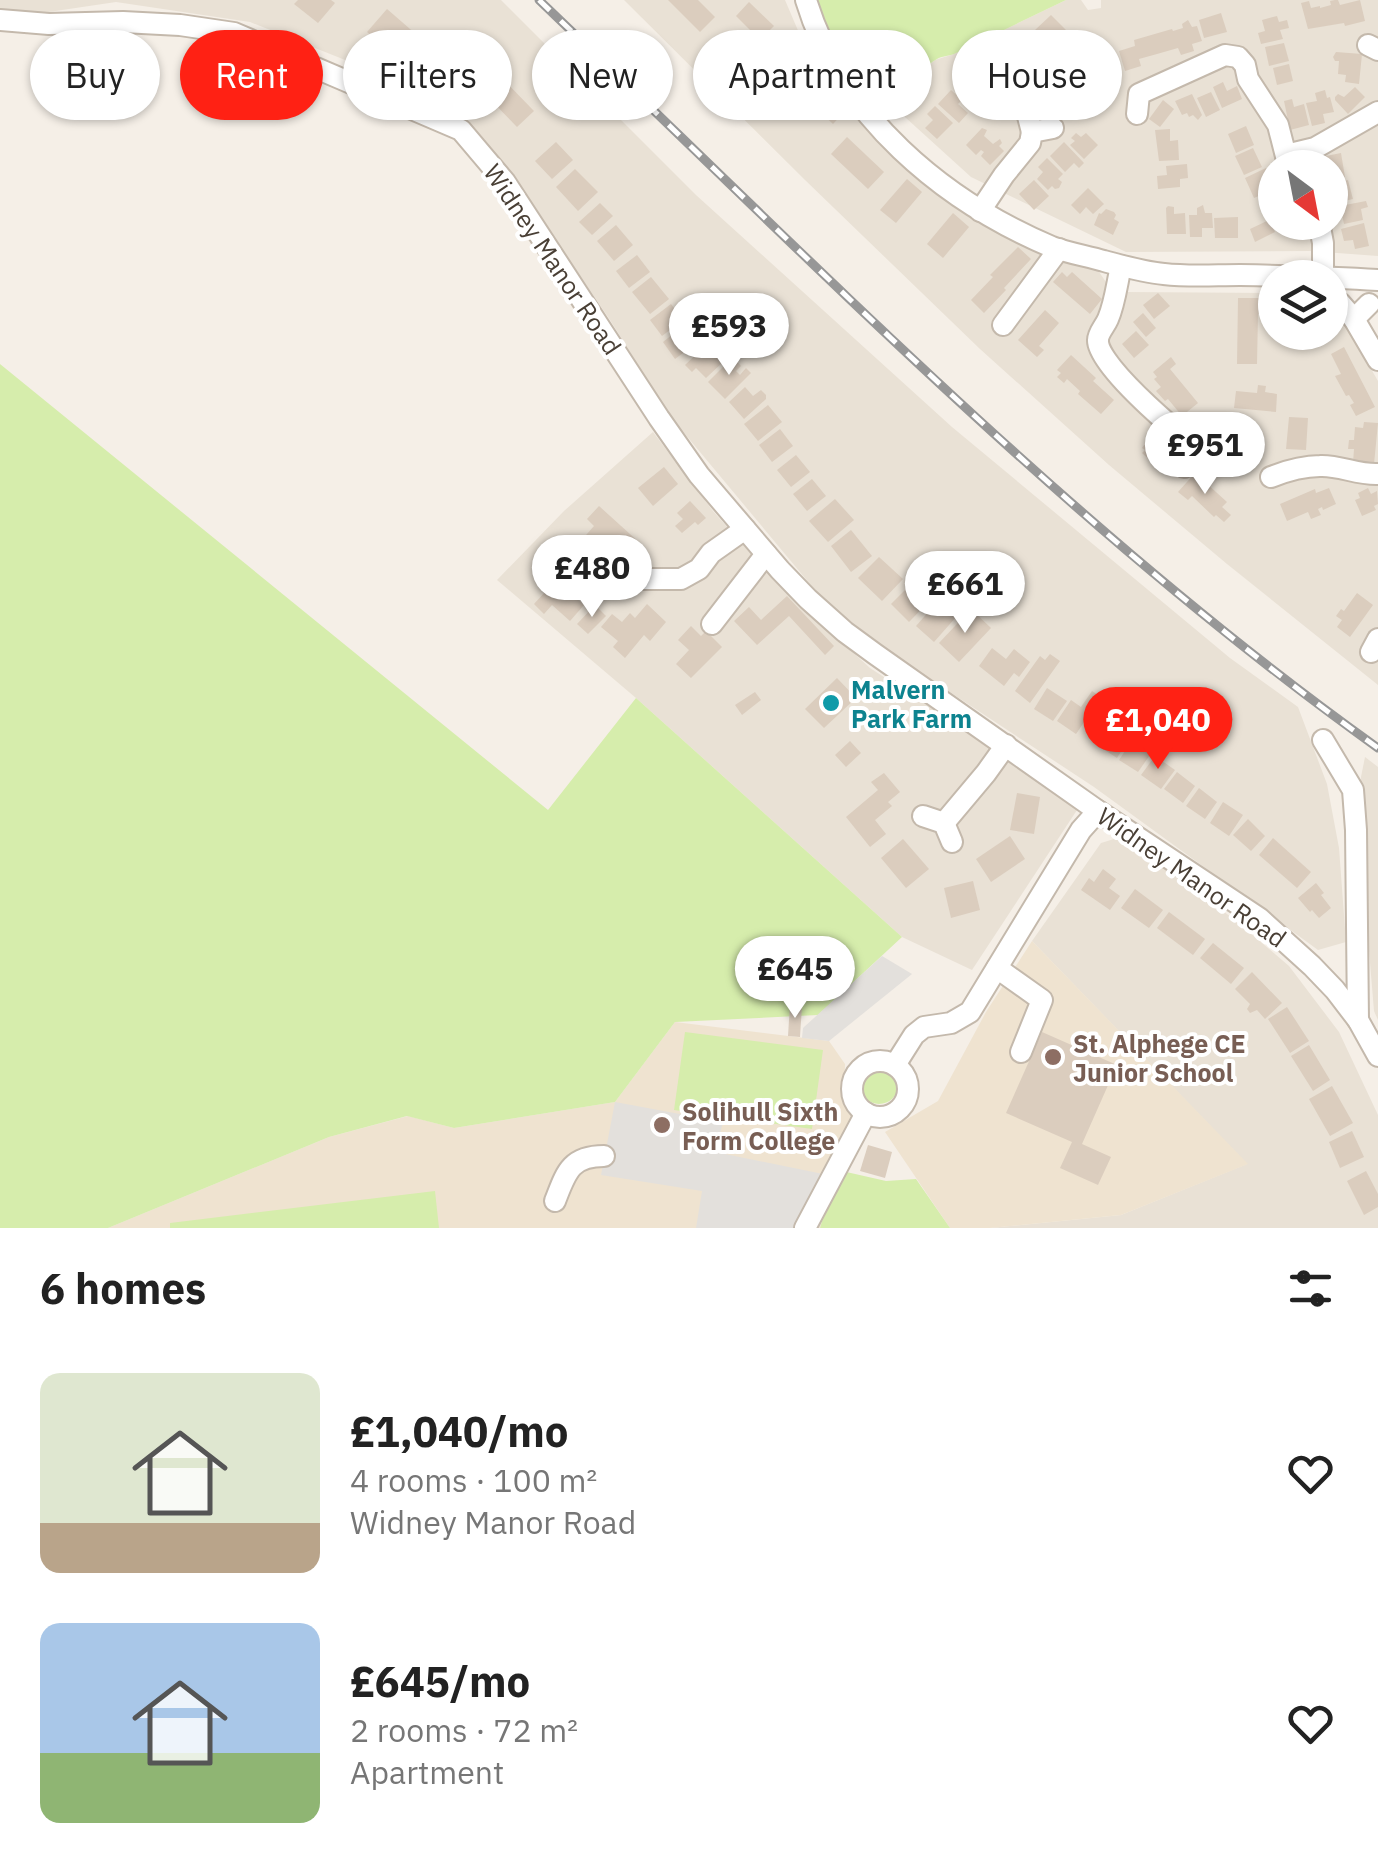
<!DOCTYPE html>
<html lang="en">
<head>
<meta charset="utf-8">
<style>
  :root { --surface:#fff; --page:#f6f6f6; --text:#222; --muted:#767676; --accent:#ff2114 }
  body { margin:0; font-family:"IBM Plex Sans",sans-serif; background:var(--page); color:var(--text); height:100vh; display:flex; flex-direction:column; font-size:38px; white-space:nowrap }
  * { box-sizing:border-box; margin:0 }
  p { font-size:32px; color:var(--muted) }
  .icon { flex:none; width:55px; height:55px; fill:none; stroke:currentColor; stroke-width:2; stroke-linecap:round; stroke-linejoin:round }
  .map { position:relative; height:1228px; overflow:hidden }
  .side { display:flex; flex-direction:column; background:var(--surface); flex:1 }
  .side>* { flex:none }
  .banner { position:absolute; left:30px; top:30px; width:1320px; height:90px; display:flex; gap:20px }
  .needle { width:65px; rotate:148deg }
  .controls { position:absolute; left:1258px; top:150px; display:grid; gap:20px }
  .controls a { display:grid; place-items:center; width:90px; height:90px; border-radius:50%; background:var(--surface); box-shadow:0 2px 8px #0004; font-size:50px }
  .price { position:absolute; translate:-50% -85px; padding:0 22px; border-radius:35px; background:#fff; color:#222; font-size:32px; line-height:65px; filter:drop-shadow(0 2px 5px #0008) }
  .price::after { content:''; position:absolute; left:50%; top:60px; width:30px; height:22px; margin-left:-15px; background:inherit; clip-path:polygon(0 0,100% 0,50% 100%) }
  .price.current { background:var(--accent); color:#fff }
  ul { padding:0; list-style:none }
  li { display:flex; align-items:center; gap:30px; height:250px; padding:0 40px }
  li span { display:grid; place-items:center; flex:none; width:280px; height:200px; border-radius:20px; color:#555 }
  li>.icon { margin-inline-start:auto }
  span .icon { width:120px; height:120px; fill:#fffc; stroke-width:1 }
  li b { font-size:42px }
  h2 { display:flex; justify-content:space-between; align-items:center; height:120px; padding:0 40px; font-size:42px }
  .chip { padding:0 35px; border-radius:45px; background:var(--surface); box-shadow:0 2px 8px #0004; font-size:35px; line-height:90px }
  .chip.current { background:var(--accent); color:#fff }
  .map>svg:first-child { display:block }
  .residential { fill:#e9e1d5; fill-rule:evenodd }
  .education { fill:#efe3d0 }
  .green { fill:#d6edac }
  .parking { fill:#e3e0dc }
  .building { fill:#dbcdbe }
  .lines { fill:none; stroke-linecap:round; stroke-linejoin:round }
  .minor-casing { stroke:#c4b9ac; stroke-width:24 }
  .minor { stroke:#fff; stroke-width:20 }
  .rail-casing { stroke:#979797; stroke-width:9 }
  .rail { stroke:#fff; stroke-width:5; stroke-dasharray:15; stroke-linecap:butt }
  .culture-dot { fill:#0f9aa8; stroke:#fff; stroke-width:4 }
  .education-dot { fill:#8d6e63; stroke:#fff; stroke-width:4 }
  .labels { text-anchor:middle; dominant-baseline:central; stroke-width:8; stroke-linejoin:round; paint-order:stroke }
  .street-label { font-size:25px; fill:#493f35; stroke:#fff }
  .culture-label { font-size:25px; font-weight:bold; fill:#0d838f; stroke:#fff; text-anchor:start }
  .education-label { font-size:25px; font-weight:bold; fill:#785e54; stroke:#fff; text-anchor:start }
</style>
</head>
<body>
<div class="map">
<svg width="1378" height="1228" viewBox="0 0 1378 1228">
  <rect width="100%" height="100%" fill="#f5efe7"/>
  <g class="residential">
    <polygon points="0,0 501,0 696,195 952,427 1230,658 1298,707 1327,784 1339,848 1346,942 1318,950 1094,787 886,650 820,596 670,416 610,320 510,172 466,121 375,72 250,22 116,2 42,13 0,11"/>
    <polygon points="624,0 785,0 811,61 870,134 949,204 1046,256 1097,269 1106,282 1106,300 1118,318 1126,292 1275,293 1275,332 1330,332 1330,298 1378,381 1378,685 1227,564 1109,465 980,349 805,180"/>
    <path d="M1066 0H1081L1088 10 1101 8V0H1378V256L1310 251 1126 252 971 177 895 108 910 95 925 69 935 60 954 54ZM1275 168H1330V222H1275Z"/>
    <polygon points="653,432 713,511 775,581 870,668 939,713 1077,810 972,970 902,937 636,698 497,580 564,511"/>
    <polygon points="1365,757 1378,767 1378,1020 1374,1011 1364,890 1361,777"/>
    <polygon points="1114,839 1134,845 1235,920 1289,966 1339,1032 1378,1115 1378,1228 990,1228 1121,1215 1247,1164 1032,941 1101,843"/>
  </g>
  <g class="education">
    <polygon points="1032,941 1248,1164 1121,1215 990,1228 950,1228 885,1132 938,1101 986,1012"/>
    <polygon points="675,1022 829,1041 845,1064 844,1098 853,1122 820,1228 108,1228 329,1137 408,1116 454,1128 615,1102"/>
  </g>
  <g class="green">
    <path d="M816 0H1066L954 54C948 56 942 56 937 59 914 71 919 100 883 112 856 77 828 44 816 0Z"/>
    <polygon points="0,364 548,810 636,698 902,937 818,1015 675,1022 615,1102 454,1128 407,1116 329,1137 108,1228 0,1228"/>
    <polygon points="685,1032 823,1050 812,1129 674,1110"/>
    <circle cx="879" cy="1085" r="19"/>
    <polygon points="842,1171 886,1181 916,1179 950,1228 820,1228 828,1201"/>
    <polygon points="435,1191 439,1228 170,1228 170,1223"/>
  </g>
  <g class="parking">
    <polygon points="882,956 912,974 829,1041 802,1038 803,1028"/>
    <polygon points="615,1102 723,1122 715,1152 823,1174 794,1228 696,1228 702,1191 601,1175"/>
  </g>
  <g class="building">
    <polygon points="298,0 331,0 335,3 318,23 294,4"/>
    <polygon points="668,0 698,0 715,17 700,32"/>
    <polygon points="1335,0 1338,0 1340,5 1360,0 1365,21 1345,26 1344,23 1308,29 1301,3 1309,1 1311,8 1320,6 1320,8 1331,5 1330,1"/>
    <polygon points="749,2 774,26 760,40 736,16"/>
    <polygon points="387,9 425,42 405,65 367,32"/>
    <polygon points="1221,13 1227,32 1204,38 1199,20"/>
    <polygon points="1051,15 1069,33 1051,49 1034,31"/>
    <polygon points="1277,16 1279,22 1287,20 1289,28 1280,30 1283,39 1261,44 1258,33 1265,31 1262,20"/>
    <polygon points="1188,20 1192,27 1197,26 1202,41 1192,44 1194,51 1181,55 1178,48 1157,54 1139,59 1141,66 1125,71 1119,51 1135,46 1134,40 1172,29 1173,31 1183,28 1182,24"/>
    <polygon points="430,40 463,70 446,89 413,59"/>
    <polygon points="1284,43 1289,61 1269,66 1265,47"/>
    <polygon points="770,46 783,59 758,84 745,72"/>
    <polygon points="1011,46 1013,61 990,64 988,49"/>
    <polygon points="725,52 739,66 729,76 715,62"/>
    <polygon points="1336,52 1362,54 1359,84 1345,82 1346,75 1338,74 1339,61 1335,61 1333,57"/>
    <polygon points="967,55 972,87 958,90 954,66 957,66 955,57"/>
    <polygon points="1061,58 1064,80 1048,83 1047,72 1039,73 1037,61"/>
    <polygon points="1289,64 1293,81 1277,85 1273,68"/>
    <polygon points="803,70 811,78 817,71 828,81 824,85 848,108 833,124 790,83"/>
    <polygon points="501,77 534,111 517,127 484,93"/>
    <polygon points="1223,82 1227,91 1237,86 1242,99 1222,108 1213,87"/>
    <polygon points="1073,83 1076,88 1068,91 1067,97 1068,103 1075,103 1074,108 1068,109 1069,114 1050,117 1048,105 1059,103 1058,98 1048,100 1046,87"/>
    <polygon points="1005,87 1008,108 1004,109 1006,116 992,118 989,101 993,100 991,89"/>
    <polygon points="1355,87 1365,97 1348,114 1335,100 1335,97 1338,94 1344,97"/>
    <polygon points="951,90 962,100 958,104 968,113 959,123 938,104"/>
    <polygon points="1325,90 1327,98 1330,97 1334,112 1323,114 1325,123 1312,126 1306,103 1317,101 1315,93"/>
    <polygon points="1211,92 1220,110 1206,117 1197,98"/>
    <polygon points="1192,94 1202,115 1198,120 1193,115 1189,117 1187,113 1182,115 1175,101"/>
    <polygon points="1292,99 1294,107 1304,104 1309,125 1290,130 1284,101"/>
    <polygon points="1163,100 1174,109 1160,127 1149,119"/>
    <polygon points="935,106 953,123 937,139 925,128 933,120 927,114"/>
    <polygon points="1246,126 1254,145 1236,153 1228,134"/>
    <polygon points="982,128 987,130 984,136 993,144 1000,139 1002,143 999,146 1004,151 990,165 981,156 984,152 981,150 976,155 966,145"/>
    <polygon points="1170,129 1170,141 1178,140 1179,160 1159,161 1155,130"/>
    <polygon points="1076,133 1081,137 1086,133 1098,145 1084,159 1070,145 1075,141 1071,138"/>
    <polygon points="847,137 884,172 868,189 831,154"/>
    <polygon points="556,142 573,160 552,179 535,161"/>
    <polygon points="1064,142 1084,163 1079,168 1074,163 1065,172 1050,156"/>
    <polygon points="1253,148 1262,167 1244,175 1235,156"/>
    <polygon points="1341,153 1345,177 1330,180 1330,168 1328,168 1326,156"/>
    <polygon points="1047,158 1063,174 1058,179 1062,182 1059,188 1055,189 1052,186 1048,190 1037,179 1043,172 1038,167"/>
    <polygon points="1187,164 1188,178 1180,179 1180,187 1158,189 1157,176 1167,175 1166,166"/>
    <polygon points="1266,168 1271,178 1263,181 1268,192 1254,198 1245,178"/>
    <polygon points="575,169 598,192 578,211 556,187"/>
    <polygon points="907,179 922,192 896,223 880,210"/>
    <polygon points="1034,180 1049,196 1034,210 1019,194"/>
    <polygon points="1348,180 1353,199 1332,204 1330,184"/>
    <polygon points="1088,188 1104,204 1093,214 1086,207 1080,214 1071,205"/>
    <polygon points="1366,201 1368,207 1361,209 1363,220 1344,224 1340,206"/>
    <polygon points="600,203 613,216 592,235 579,222"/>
    <polygon points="1203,205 1205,213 1212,213 1213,228 1202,228 1202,237 1190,237 1189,215 1197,215 1197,208"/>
    <polygon points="1168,206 1174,207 1174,214 1185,213 1186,234 1167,234 1166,208"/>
    <polygon points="1106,209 1114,212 1116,215 1114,219 1119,222 1113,235 1094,225 1099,213 1101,214"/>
    <polygon points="953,213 969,227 943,258 927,244"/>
    <polygon points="1238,217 1238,238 1215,238 1214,218"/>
    <polygon points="1269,220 1275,232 1255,242 1250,229"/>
    <polygon points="1364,223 1369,246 1355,249 1353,240 1344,241 1341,229"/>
    <polygon points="616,225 633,245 614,261 597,241"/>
    <polygon points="1018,247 1031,259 1004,288 1006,290 984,313 971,300 993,277 990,275"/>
    <polygon points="637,255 650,272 629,288 616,271"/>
    <polygon points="1062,272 1067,277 1072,272 1102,299 1090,314 1053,282"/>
    <polygon points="651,277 669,299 650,314 632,292"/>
    <polygon points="1158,293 1170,306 1154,319 1143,305"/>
    <polygon points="1238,298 1260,298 1260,307 1265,307 1265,314 1258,314 1257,364 1237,364"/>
    <polygon points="671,304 683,320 662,336 650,320"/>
    <polygon points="1045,310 1059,323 1039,346 1044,350 1037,357 1018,340"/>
    <polygon points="1143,313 1156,328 1146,337 1133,322"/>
    <polygon points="687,323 699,341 675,359 663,342"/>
    <polygon points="1136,331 1149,345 1134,358 1122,344"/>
    <polygon points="707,344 723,362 706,378 696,368 692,372 685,365"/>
    <polygon points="1344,347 1375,407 1356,416 1350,405 1354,403 1349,395 1346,396 1335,376 1341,374 1331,354"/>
    <polygon points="1071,355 1096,378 1093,381 1114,400 1101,414 1078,394 1080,391 1067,379 1064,383 1057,377 1061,373 1057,370"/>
    <polygon points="733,357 741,366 736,371 740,375 746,368 751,373 725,399 708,382"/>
    <polygon points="1171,357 1176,364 1170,369 1198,403 1182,416 1168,399 1165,401 1156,391 1161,387 1154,379 1157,377 1153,372"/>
    <polygon points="1258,385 1266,386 1265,392 1277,394 1276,412 1234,408 1236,391 1257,393"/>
    <polygon points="745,387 753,396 761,390 766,395 766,399 744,419 729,402"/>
    <polygon points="768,405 782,422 758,441 744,424"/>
    <polygon points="1289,417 1308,418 1306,450 1286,449"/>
    <polygon points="1364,422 1378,423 1374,464 1353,463 1354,449 1348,449 1349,440 1354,440 1355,427 1363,428"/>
    <polygon points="780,429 793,446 772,462 759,445"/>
    <polygon points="1164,430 1178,443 1156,466 1142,453 1145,450 1142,448 1147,441 1151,444 1155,439 1152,436 1157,431 1160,434"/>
    <polygon points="796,455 810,472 791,487 777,470"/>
    <polygon points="664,467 678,484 653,506 638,488"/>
    <polygon points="1195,473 1227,502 1222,507 1231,515 1224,522 1216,515 1214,517 1192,496 1188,500 1178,492"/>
    <polygon points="812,479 826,496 807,511 793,494"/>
    <polygon points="1329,488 1336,504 1323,510 1322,507 1318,509 1321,515 1311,519 1308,512 1287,521 1280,504 1315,489 1316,493"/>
    <polygon points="1368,488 1371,494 1377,491 1378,504 1374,506 1376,510 1362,516 1355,500 1360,498 1358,493"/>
    <polygon points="835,499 854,520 828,542 809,521"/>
    <polygon points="690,501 706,518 698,525 695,522 682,533 675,526 683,519 677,513"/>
    <polygon points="599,506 641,544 628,558 610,542 595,558 579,543 594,526 587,519"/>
    <polygon points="851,530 872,556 851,572 831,546"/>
    <polygon points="560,543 569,551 564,556 569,560 578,549 591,560 570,583 573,595 584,605 570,621 552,605 544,614 534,604 545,592 539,587 548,577 554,583 562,574 545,559"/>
    <polygon points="879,557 903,579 882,601 858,578"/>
    <polygon points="924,571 942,588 909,622 891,604"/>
    <polygon points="946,592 964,608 934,642 916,626"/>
    <polygon points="1357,593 1373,605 1350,637 1337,627 1342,620 1336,616 1341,609 1344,611"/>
    <polygon points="787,596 834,646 825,655 789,616 757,645 734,621 749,607 761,620"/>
    <polygon points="647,604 666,622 650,641 644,635 625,658 613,647 618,641 601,627 612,614 622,622 630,613 635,618"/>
    <polygon points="595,605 606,616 588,634 577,624"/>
    <polygon points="971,609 991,628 959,662 939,643"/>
    <polygon points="691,626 701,636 706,631 722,647 691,678 676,664 689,650 678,640"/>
    <polygon points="992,648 1006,659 1014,649 1030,662 1019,677 1014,673 1004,686 979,666"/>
    <polygon points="1050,654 1060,661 1030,703 1015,691 1040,656 1045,660"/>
    <polygon points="837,678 856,698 824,728 805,709"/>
    <polygon points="1047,688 1067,701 1053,721 1034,709"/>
    <polygon points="1092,691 1101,697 1076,734 1057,721 1071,700 1081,707"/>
    <polygon points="755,692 761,700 742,715 735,705"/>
    <polygon points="1106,717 1132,734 1117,758 1100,747 1107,736 1097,730"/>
    <polygon points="1133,739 1152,752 1138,772 1119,760"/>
    <polygon points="850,741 861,753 846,767 835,755"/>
    <polygon points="1155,756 1175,770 1161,789 1141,775"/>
    <polygon points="1177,772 1195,786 1183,803 1164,789"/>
    <polygon points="884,773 900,792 888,802 892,806 875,820 886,834 870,847 846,817 878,790 871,782"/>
    <polygon points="1199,788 1217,802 1205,819 1186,806"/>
    <polygon points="1017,793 1040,797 1034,834 1010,830"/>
    <polygon points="1223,802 1243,815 1229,836 1210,823"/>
    <polygon points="1248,819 1265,836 1251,851 1233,835"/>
    <polygon points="1010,836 1025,859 991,882 976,859"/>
    <polygon points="1273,838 1311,872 1297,888 1259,855"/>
    <polygon points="903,839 929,869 906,888 881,858"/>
    <polygon points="1103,869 1116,879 1109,888 1120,896 1110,910 1081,890 1089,878 1094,882"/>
    <polygon points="973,881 980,910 951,918 944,888"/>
    <polygon points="1316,883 1324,893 1321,895 1331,908 1319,918 1312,910 1310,912 1298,898"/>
    <polygon points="1135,889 1163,910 1149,928 1121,908"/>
    <polygon points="1169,912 1205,939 1193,955 1157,928"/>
    <polygon points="1213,943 1244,968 1231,984 1200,958"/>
    <polygon points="1252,972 1282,1003 1265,1019 1257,1010 1250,1013 1247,1009 1250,1004 1235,989"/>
    <polygon points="790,1005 802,1006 800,1037 788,1036"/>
    <polygon points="1287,1007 1309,1041 1290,1053 1268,1019"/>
    <polygon points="1042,1032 1117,1065 1082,1144 1111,1157 1098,1185 1060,1168 1072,1142 1006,1113"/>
    <polygon points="1309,1045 1330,1080 1313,1091 1291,1056"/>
    <polygon points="1332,1086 1353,1123 1330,1136 1309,1099"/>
    <polygon points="1352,1131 1364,1157 1340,1168 1329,1142"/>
    <polygon points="868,1145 892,1152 885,1178 860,1171"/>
    <polygon points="1366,1171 1378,1194 1378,1207 1364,1215 1347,1181"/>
  </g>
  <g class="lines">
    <defs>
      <g id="minor">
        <path d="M806 0C841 116 943 201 1052 247 1068 253 1087 256 1104 261 1123 266 1143 272 1164 274 1189 277 1215 275 1240 275 1286 276 1332 277 1378 280"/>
        <polyline points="0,20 49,24 123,22 180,25 234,33 461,130 505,182 659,418 699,475 780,570 808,599 845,632 875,654 1098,811 1259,918 1312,966 1335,990 1358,1020 1378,1056"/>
        <polyline points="1368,45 1378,50"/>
        <polyline points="1024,52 1029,97 1025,105 1032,132"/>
        <polyline points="1137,114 1139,94 1225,55 1238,57 1245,65 1248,79 1278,125 1289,168"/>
        <polyline points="1286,155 1315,148 1378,112"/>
        <polyline points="980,211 1004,175 1030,143 1032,132 1053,128"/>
        <polyline points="1319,222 1323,243 1323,276"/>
        <path d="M1121 266C1117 283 1115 303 1108 319 1105 326 1098 333 1098 340 1096 367 1193 446 1217 463"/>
        <polyline points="1340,303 1354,319 1378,360"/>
        <polyline points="1354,319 1369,304"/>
        <polyline points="1003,325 1059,249"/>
        <polyline points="1184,467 1199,450"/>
        <path d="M1271 477C1286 471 1303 466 1320 466 1339 465 1358 475 1378 474"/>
        <polyline points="617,579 681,579 699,569 711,553 745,529"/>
        <polyline points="712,624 766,554"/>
        <polyline points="1371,652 1378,639"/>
        <polyline points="1323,740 1353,790 1356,830 1358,1020"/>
        <polyline points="923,816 944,823 952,842"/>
        <polyline points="944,823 986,773 1006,745"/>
        <polyline points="997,968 1042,1000 1021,1052"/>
        <circle cx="880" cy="1089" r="28"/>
        <polyline points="895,1065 914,1035 924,1027 951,1023 970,1012 1081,830 1098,811"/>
        <path d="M555 1201C566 1173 570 1156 604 1156"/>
        <polyline points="805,1228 866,1113"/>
      </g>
    </defs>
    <use href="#minor" class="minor-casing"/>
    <use href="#minor" class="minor"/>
    <defs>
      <path id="rail" d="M539 0C808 257 1075 532 1378 748"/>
    </defs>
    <use href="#rail" class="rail-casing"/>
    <use href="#rail" class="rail"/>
  </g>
  <circle class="culture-dot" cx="831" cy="703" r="10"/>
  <g class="education-dot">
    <circle cx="1053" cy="1057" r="10"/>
    <circle cx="662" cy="1125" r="10"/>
  </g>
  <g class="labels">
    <g class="street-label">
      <text transform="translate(553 259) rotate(56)">Widney Manor Road</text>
      <text transform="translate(1192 877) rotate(35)">Widney Manor Road</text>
    </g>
    <g class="culture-label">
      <text x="851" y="689">Malvern<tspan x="851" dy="29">Park Farm</tspan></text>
    </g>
    <g class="education-label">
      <text x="1073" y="1043">St. Alphege CE<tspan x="1073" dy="29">Junior School</tspan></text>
      <text x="682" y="1111">Solihull Sixth<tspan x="682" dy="29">Form College</tspan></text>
    </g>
  </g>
</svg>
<div class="controls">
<a><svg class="needle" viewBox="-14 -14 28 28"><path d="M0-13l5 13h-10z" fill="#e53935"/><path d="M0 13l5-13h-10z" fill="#767676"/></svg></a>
<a><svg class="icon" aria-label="layers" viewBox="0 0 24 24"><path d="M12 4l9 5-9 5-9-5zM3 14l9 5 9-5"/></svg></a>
</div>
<b class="price" style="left:729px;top:378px">£593</b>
<b class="price" style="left:1205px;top:497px">£951</b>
<b class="price" style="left:592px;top:620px">£480</b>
<b class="price" style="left:965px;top:636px">£661</b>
<b class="price current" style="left:1158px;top:772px">£1,040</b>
<b class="price" style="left:795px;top:1021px">£645</b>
<div class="banner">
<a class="chip">Buy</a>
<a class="chip current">Rent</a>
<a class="chip">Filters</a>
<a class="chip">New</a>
<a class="chip">Apartment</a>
<a class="chip">House</a>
</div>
</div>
<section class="side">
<h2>6 homes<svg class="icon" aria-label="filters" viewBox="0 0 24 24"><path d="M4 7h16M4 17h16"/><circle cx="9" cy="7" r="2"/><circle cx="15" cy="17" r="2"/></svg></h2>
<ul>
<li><span style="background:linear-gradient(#dfe7d0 75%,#b9a48a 0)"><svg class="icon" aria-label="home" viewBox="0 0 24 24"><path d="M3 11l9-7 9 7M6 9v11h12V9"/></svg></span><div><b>£1,040/mo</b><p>4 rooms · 100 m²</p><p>Widney Manor Road</p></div><svg class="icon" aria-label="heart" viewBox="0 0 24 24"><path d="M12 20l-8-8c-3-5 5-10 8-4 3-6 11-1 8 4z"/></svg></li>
<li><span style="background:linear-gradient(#a9c7e8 65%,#8fb573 0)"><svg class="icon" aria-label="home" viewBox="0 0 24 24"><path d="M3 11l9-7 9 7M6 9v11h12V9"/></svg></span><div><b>£645/mo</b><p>2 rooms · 72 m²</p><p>Apartment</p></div><svg class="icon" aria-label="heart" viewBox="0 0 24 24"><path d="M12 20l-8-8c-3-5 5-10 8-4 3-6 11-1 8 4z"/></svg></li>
</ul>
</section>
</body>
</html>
